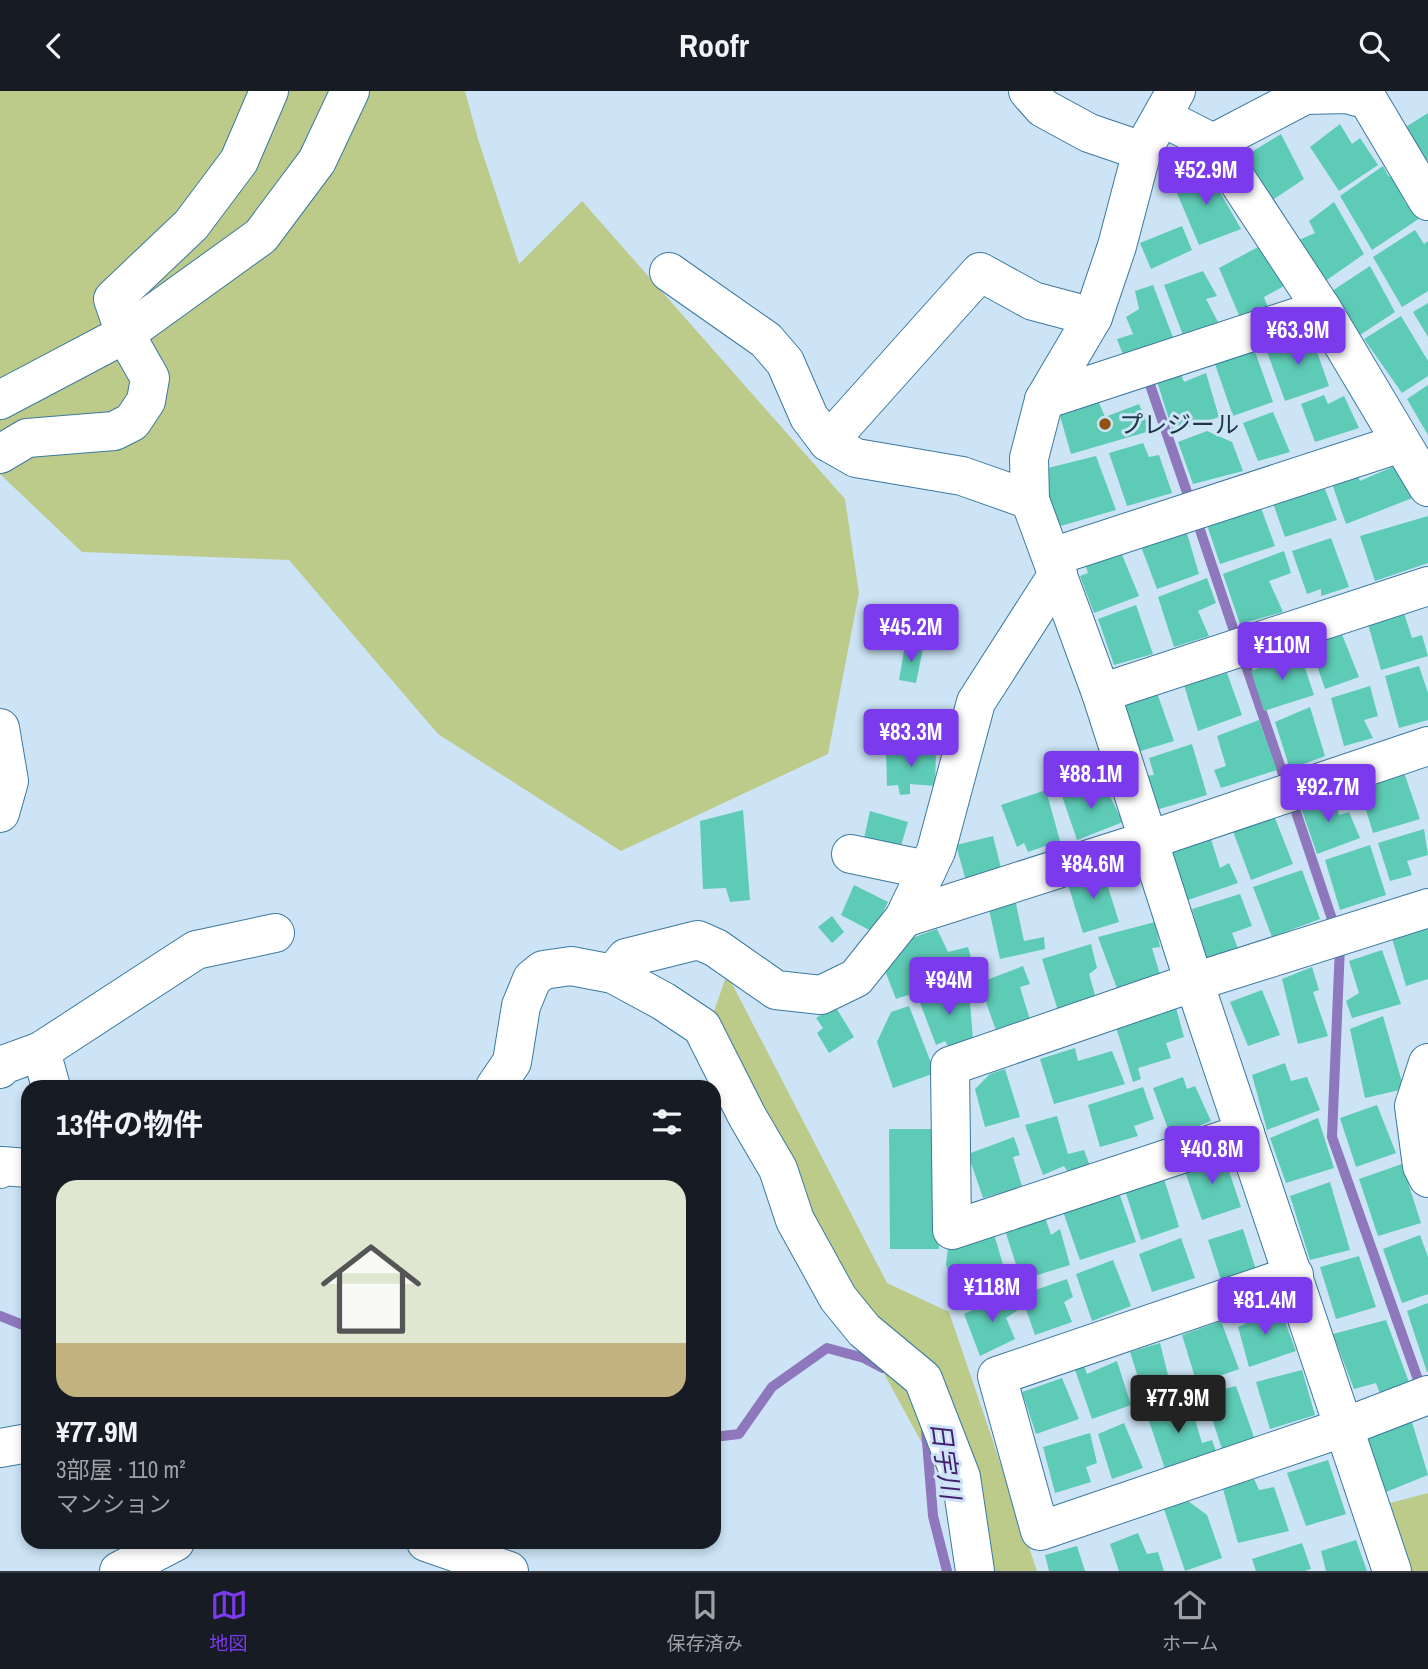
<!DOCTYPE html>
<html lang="ja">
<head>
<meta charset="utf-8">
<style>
  :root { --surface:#171b24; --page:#242831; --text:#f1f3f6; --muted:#9ea1a6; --line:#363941; --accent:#7c3aed }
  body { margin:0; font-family:"Archivo Narrow","Noto Sans JP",sans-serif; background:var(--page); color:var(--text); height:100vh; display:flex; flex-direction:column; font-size:26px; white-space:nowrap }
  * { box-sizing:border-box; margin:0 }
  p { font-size:23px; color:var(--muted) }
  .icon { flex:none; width:38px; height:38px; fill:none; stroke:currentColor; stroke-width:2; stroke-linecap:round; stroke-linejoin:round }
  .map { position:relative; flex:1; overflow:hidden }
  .side { position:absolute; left:21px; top:989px; width:700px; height:469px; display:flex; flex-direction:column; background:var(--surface); border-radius:21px; box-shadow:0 4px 10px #0003 }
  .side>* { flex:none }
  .price { position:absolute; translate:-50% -60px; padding:0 16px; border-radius:7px; background:var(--accent); color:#fff; font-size:23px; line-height:46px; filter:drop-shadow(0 2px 4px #0008) }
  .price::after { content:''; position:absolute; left:50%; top:42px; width:21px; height:16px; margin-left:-10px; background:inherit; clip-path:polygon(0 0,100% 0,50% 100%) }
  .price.current { background:#222; color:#fff }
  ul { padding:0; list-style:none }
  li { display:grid; align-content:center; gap:14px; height:371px; padding:0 35px }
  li+li { border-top:2px solid var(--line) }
  li span { display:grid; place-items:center; height:217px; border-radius:21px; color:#555 }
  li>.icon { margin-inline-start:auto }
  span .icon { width:126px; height:126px; fill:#fffc; stroke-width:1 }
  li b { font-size:30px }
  h2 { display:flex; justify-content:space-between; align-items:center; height:84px; padding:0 35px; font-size:30px }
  header { display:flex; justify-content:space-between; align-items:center; height:91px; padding:0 35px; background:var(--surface); font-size:32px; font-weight:700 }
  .dock { display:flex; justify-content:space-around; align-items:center; height:98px; border-top:2px solid var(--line); background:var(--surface); font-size:19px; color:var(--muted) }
  .dock a { display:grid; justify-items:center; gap:4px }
  .dock .current { color:var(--accent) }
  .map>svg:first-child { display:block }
  .green { fill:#bccb8a }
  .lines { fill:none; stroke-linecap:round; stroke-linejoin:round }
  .stream { stroke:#8e77bc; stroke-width:10 }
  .building { fill:#5ecbb6 }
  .minor-casing { stroke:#3c79a0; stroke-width:40 }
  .minor { stroke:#fff; stroke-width:38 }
  .poi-dot { fill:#905216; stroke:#cce4f6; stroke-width:2.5 }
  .labels { text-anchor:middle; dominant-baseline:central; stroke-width:6; stroke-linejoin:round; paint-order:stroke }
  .poi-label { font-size:24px; fill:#1c3647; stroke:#cce4f6; text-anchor:start }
  .water-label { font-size:26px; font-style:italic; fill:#421d70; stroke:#cce4f6 }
</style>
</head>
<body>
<header><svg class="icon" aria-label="back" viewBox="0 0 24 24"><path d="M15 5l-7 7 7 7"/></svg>Roofr<svg class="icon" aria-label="search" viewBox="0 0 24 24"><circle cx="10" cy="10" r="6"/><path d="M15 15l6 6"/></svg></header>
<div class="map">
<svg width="1428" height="1480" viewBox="0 0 1428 1480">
  <rect width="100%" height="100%" fill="#cce4f6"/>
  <g class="green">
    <polygon points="0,0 465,0 478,48 519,173 582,110 845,408 859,502 828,663 621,760 438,643 289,469 82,461 0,383"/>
    <polygon points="727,883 887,1192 949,1221 1037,1480 992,1480 703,952"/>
    <polygon points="1428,1402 1428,1480 1412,1480 1390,1412"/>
  </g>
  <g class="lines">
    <g class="stream">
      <polyline points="1148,288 1191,413"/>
      <polyline points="1196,427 1237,549"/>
      <polyline points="1242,563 1287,695"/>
      <polyline points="1292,709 1335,837"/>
      <polyline points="1340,855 1332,1046 1421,1297"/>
      <polyline points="0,1225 28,1236"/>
      <polyline points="926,1338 933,1425 947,1480"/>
      <polyline points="714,1346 739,1343 772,1296 827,1257 864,1267 883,1277"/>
    </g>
  </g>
  <g class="building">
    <polygon points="1428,22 1428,69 1422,73 1401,39"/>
    <polygon points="1340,33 1352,53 1360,47 1378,74 1339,100 1310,56"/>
    <polygon points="1281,43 1304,88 1271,110 1243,66"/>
    <polygon points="1205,75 1241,138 1199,154 1174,95"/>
    <polygon points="1383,75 1389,86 1400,79 1409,96 1400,102 1406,113 1417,106 1426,123 1372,159 1340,105"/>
    <polygon points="1334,111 1364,163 1324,191 1299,149 1315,142 1309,130"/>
    <polygon points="1182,135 1192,159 1151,178 1140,152"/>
    <polygon points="1415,139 1424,153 1428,150 1428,200 1402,216 1373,166"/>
    <polygon points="1260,155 1284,195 1264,206 1269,220 1241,229 1219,177"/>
    <polygon points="1370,175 1395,221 1360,244 1332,200"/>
    <polygon points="1203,180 1217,205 1206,208 1219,233 1183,244 1164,194"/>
    <polygon points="1153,194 1174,249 1125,269 1117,248 1133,243 1126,226 1139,218 1135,200"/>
    <polygon points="1428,212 1428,246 1413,221"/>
    <polygon points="1401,225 1428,270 1428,285 1402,302 1364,248"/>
    <polygon points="1310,241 1329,295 1285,310 1266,258"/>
    <polygon points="1254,258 1273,311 1233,325 1215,273"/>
    <polygon points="1178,275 1184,291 1206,282 1219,326 1173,341 1155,284"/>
    <polygon points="1428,294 1428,344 1407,308"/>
    <polygon points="1095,302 1105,326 1139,313 1150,340 1071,363 1058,318"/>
    <polygon points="1324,304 1328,313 1344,305 1359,337 1315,351 1301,313"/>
    <polygon points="1273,321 1290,361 1258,370 1243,332"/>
    <polygon points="1207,340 1232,351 1243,380 1193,393 1178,351"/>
    <polygon points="1143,352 1149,366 1159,364 1172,402 1127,415 1109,362"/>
    <polygon points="1096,365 1116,419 1057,436 1040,391 1044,378"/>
    <polygon points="1352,372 1360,390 1397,374 1415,406 1346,433 1328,381"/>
    <polygon points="1268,398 1300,404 1325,398 1337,429 1285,446"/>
    <polygon points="1257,406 1275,455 1220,473 1204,425"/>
    <polygon points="1428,425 1428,472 1375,490 1360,445"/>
    <polygon points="1186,439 1199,483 1157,498 1140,453"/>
    <polygon points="1331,447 1349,496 1321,505 1321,498 1307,503 1292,460"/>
    <polygon points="1118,454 1139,505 1094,522 1080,485 1088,482 1083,467"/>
    <polygon points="1284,460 1291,482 1269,490 1283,521 1240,533 1223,483"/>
    <polygon points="1207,487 1216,512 1198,520 1209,545 1174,556 1158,506"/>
    <polygon points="1136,514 1153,563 1114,574 1098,528"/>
    <polygon points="1402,516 1412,547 1422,544 1428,565 1381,579 1366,526"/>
    <polygon points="1339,536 1359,586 1325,598 1308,548"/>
    <polygon points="905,554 923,557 916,592 899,589"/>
    <polygon points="1300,562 1314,604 1264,620 1251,580"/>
    <polygon points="1419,575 1428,602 1428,629 1399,637 1385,585"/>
    <polygon points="1227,582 1242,624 1198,640 1184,594"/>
    <polygon points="1370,595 1378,625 1364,629 1373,647 1344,655 1331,607"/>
    <polygon points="1156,599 1174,650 1134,662 1119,616"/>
    <polygon points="1310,616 1325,665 1290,678 1275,631"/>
    <polygon points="1259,629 1277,679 1221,697 1214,679 1226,675 1217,645"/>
    <polygon points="1192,653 1207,704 1156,719 1144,685 1154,684 1149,667"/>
    <polygon points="886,659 936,660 935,695 910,693 910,703 900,704 898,694 887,695"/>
    <polygon points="1399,667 1420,728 1373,742 1355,683"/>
    <polygon points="1103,692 1123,731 1077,749 1062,705"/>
    <polygon points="1046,699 1060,750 1028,761 1024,752 1017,756 1001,714"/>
    <polygon points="1333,701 1339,724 1349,721 1360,747 1317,763 1300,714"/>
    <polygon points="1271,717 1293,773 1251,789 1231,735"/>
    <polygon points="743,719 750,809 730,811 726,797 703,798 700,730"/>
    <polygon points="870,720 908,731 900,758 864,747"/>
    <polygon points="1424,738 1428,764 1407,770 1412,784 1390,790 1378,752"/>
    <polygon points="993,745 1001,777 966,790 956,754"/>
    <polygon points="1210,745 1220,777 1229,772 1238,792 1188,809 1171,759"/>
    <polygon points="1370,754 1386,804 1340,819 1325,769"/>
    <polygon points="1302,779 1320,828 1272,846 1253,796"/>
    <polygon points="1103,780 1119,831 1083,842 1066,787"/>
    <polygon points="854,794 888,811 873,841 841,824"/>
    <polygon points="1240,803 1252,835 1232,842 1239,860 1207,870 1192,818"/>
    <polygon points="1015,808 1024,850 1044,846 1045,858 1000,868 988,814"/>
    <polygon points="832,825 844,841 832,852 818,836"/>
    <polygon points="1428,827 1428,888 1406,895 1389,837"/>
    <polygon points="1155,831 1160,856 1152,857 1162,890 1119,903 1098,846"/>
    <polygon points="937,838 948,861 968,856 975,882 896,908 884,877 909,848"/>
    <polygon points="1091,853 1097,877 1089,883 1097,911 1059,923 1042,868"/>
    <polygon points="1382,859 1401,913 1352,927 1346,910 1359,902 1349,870"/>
    <polygon points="1023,875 1030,893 1020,896 1030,929 997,942 979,892"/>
    <polygon points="1312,876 1319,899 1313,901 1328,945 1298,953 1282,888"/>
    <polygon points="965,894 970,912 973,948 950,958 945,950 936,954 919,909"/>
    <polygon points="1262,899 1280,944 1248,955 1230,911"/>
    <polygon points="835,915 854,946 829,962 817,942 823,937 816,927"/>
    <polygon points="909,915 935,982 893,997 877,951 891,921"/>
    <polygon points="1176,917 1184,946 1166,952 1171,967 1138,977 1141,988 1133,991 1116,936"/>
    <polygon points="1383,925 1404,998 1365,1007 1350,938"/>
    <polygon points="1075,957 1078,970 1112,960 1125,993 1054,1013 1040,968"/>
    <polygon points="1285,972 1291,990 1307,986 1320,1019 1267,1039 1252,984"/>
    <polygon points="1005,978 1020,1026 985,1036 975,998 990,983"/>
    <polygon points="1183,986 1187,998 1195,995 1211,1030 1171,1046 1153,997"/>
    <polygon points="1143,996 1154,1028 1134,1035 1138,1045 1100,1056 1088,1014"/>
    <polygon points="1377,1014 1396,1062 1356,1076 1340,1027"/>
    <polygon points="1057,1025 1068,1063 1084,1059 1090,1075 1069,1083 1064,1075 1043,1084 1025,1034"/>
    <polygon points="1318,1027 1334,1077 1286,1092 1270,1047"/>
    <polygon points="889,1038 936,1038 939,1158 890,1158"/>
    <polygon points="1014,1046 1020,1064 1013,1066 1022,1095 983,1107 968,1063"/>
    <polygon points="1223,1062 1241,1116 1202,1129 1182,1072"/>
    <polygon points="1402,1073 1421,1132 1378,1145 1359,1088"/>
    <polygon points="1162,1081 1179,1136 1141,1149 1123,1093"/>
    <polygon points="1330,1091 1350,1159 1310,1169 1290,1105"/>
    <polygon points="1116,1093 1136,1151 1080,1169 1061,1115"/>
    <polygon points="1045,1126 1051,1144 1060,1138 1070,1174 1021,1189 1005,1139"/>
    <polygon points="1243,1138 1257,1182 1222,1192 1208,1149"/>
    <polygon points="994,1143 1007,1187 956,1202 946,1174 948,1156"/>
    <polygon points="1420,1144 1428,1166 1428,1203 1402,1212 1383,1158"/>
    <polygon points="1181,1147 1195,1187 1152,1201 1139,1163"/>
    <polygon points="1359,1165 1376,1216 1336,1228 1320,1176"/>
    <polygon points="1113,1169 1131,1215 1092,1230 1076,1183"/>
    <polygon points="1067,1188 1073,1206 1064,1211 1072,1231 1035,1244 1021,1204"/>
    <polygon points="1008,1201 1018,1219 1006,1227 1015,1248 980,1265 964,1223"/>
    <polygon points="1428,1212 1428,1281 1427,1281 1407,1220"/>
    <polygon points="1272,1214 1275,1224 1282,1223 1296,1260 1249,1276 1238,1236 1249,1231 1248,1222"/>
    <polygon points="1386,1229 1410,1294 1380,1303 1376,1292 1354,1298 1333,1243"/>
    <polygon points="1221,1230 1239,1278 1197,1293 1182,1244"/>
    <polygon points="1160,1252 1172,1300 1145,1308 1130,1261"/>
    <polygon points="1117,1270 1131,1314 1092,1328 1074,1276 1083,1272 1087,1283"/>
    <polygon points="1302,1279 1315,1324 1270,1338 1256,1291"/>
    <polygon points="1062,1287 1079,1328 1036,1343 1022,1301"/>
    <polygon points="1236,1295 1255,1349 1223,1361 1204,1303"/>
    <polygon points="1189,1308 1202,1352 1212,1349 1217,1363 1165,1378 1146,1321"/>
    <polygon points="1412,1331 1428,1384 1381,1403 1361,1350"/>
    <polygon points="1124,1332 1143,1377 1112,1388 1098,1343"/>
    <polygon points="1090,1342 1097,1372 1086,1376 1091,1391 1055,1402 1043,1356"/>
    <polygon points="1328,1369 1346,1423 1306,1435 1287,1382"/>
    <polygon points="1254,1388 1259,1399 1274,1396 1289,1440 1238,1452 1223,1398"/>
    <polygon points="1188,1410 1207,1424 1222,1467 1185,1480 1164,1418"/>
    <polygon points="1138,1442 1147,1463 1158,1461 1164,1480 1119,1480 1110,1453"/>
    <polygon points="1356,1449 1367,1480 1326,1480 1321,1460"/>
    <polygon points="1302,1452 1311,1478 1305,1480 1256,1480 1252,1468"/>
    <polygon points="1077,1455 1085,1480 1049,1480 1045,1464"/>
  </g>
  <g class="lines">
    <defs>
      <g id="minor">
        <polyline points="1028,0 1043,17 1089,42 1142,60"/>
        <polyline points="1176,0 1142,60 1117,155 1093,226 1044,309 1029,367 1030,409 1101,602 1194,891 1392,1480"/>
        <polyline points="1162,26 1213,52 1322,218 1428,396"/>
        <polyline points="1213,52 1305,4 1347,3 1368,9 1428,110"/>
        <polyline points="669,181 766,249 785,271 809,326 828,351 856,367 962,385 1030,409"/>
        <polyline points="0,309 125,243 261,145 317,70 350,0"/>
        <polyline points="1044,309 1322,218"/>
        <polyline points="828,351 980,181 1033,210 1093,226"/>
        <polyline points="0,363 27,347 114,340 132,331 146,310 150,287 125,243 113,208 191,134 239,70 269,0"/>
        <polyline points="1052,466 1401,352"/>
        <polyline points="1101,602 1428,495"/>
        <polyline points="0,637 9,690 0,722"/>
        <polyline points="851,763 927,779"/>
        <polyline points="904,827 1149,749 1428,655"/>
        <polyline points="613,883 626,867 698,849 716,857 776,899 821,904 856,887 904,827 936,760 976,611 1058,483"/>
        <polyline points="41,960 196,859 275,842"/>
        <polyline points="1428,972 1414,1015 1422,1075 1428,1087"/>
        <polyline points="0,978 3,974 41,960 51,996"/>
        <polyline points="495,996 512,971 521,915 532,888 543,879 571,875 613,883 663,910 702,936 747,1025 778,1078 795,1129 838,1207 864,1239 923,1288 961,1386 975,1480"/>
        <polyline points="1245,1042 952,1139 950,975 1194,891 1428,817"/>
        <polyline points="0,1078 2,1075 28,1077"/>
        <polyline points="1294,1184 997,1285 1040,1440 1342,1337 1428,1304"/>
        <polyline points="0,1357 28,1352"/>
        <polyline points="426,1451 509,1480"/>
        <polyline points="119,1480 175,1451"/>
      </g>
    </defs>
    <use href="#minor" class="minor-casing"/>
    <use href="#minor" class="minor"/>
  </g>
  <circle class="poi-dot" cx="1105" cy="333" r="7"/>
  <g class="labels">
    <g class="poi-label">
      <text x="1119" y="333">プレジール</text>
    </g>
    <g class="water-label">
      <text transform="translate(946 1369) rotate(82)">日宇川</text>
    </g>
  </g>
</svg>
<b class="price" style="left:1206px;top:116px">¥52.9M</b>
<b class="price" style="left:1298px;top:276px">¥63.9M</b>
<b class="price" style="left:911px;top:573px">¥45.2M</b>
<b class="price" style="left:1282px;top:591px">¥110M</b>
<b class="price" style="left:911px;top:678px">¥83.3M</b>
<b class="price" style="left:1091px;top:720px">¥88.1M</b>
<b class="price" style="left:1328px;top:733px">¥92.7M</b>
<b class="price" style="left:1093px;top:810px">¥84.6M</b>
<b class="price" style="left:949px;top:926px">¥94M</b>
<b class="price" style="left:1212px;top:1095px">¥40.8M</b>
<b class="price" style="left:992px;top:1233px">¥118M</b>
<b class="price" style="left:1265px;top:1246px">¥81.4M</b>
<b class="price current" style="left:1178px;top:1344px">¥77.9M</b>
<section class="side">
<h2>13件の物件<svg class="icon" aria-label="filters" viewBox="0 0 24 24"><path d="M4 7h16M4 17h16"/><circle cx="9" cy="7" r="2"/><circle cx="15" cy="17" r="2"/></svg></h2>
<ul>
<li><span style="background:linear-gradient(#dfe7d0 75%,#c2b280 0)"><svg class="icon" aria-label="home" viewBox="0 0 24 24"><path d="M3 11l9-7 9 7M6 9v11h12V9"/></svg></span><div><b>¥77.9M</b><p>3部屋 · 110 m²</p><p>マンション</p></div></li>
</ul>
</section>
</div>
<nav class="dock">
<a class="current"><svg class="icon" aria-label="map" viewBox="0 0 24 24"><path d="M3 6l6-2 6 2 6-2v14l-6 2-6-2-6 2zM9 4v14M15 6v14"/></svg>地図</a>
<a><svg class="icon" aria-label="saved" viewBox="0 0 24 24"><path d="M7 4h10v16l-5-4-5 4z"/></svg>保存済み</a>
<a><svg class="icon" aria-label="home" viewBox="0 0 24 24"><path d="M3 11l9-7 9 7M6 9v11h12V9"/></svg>ホーム</a>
</nav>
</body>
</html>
